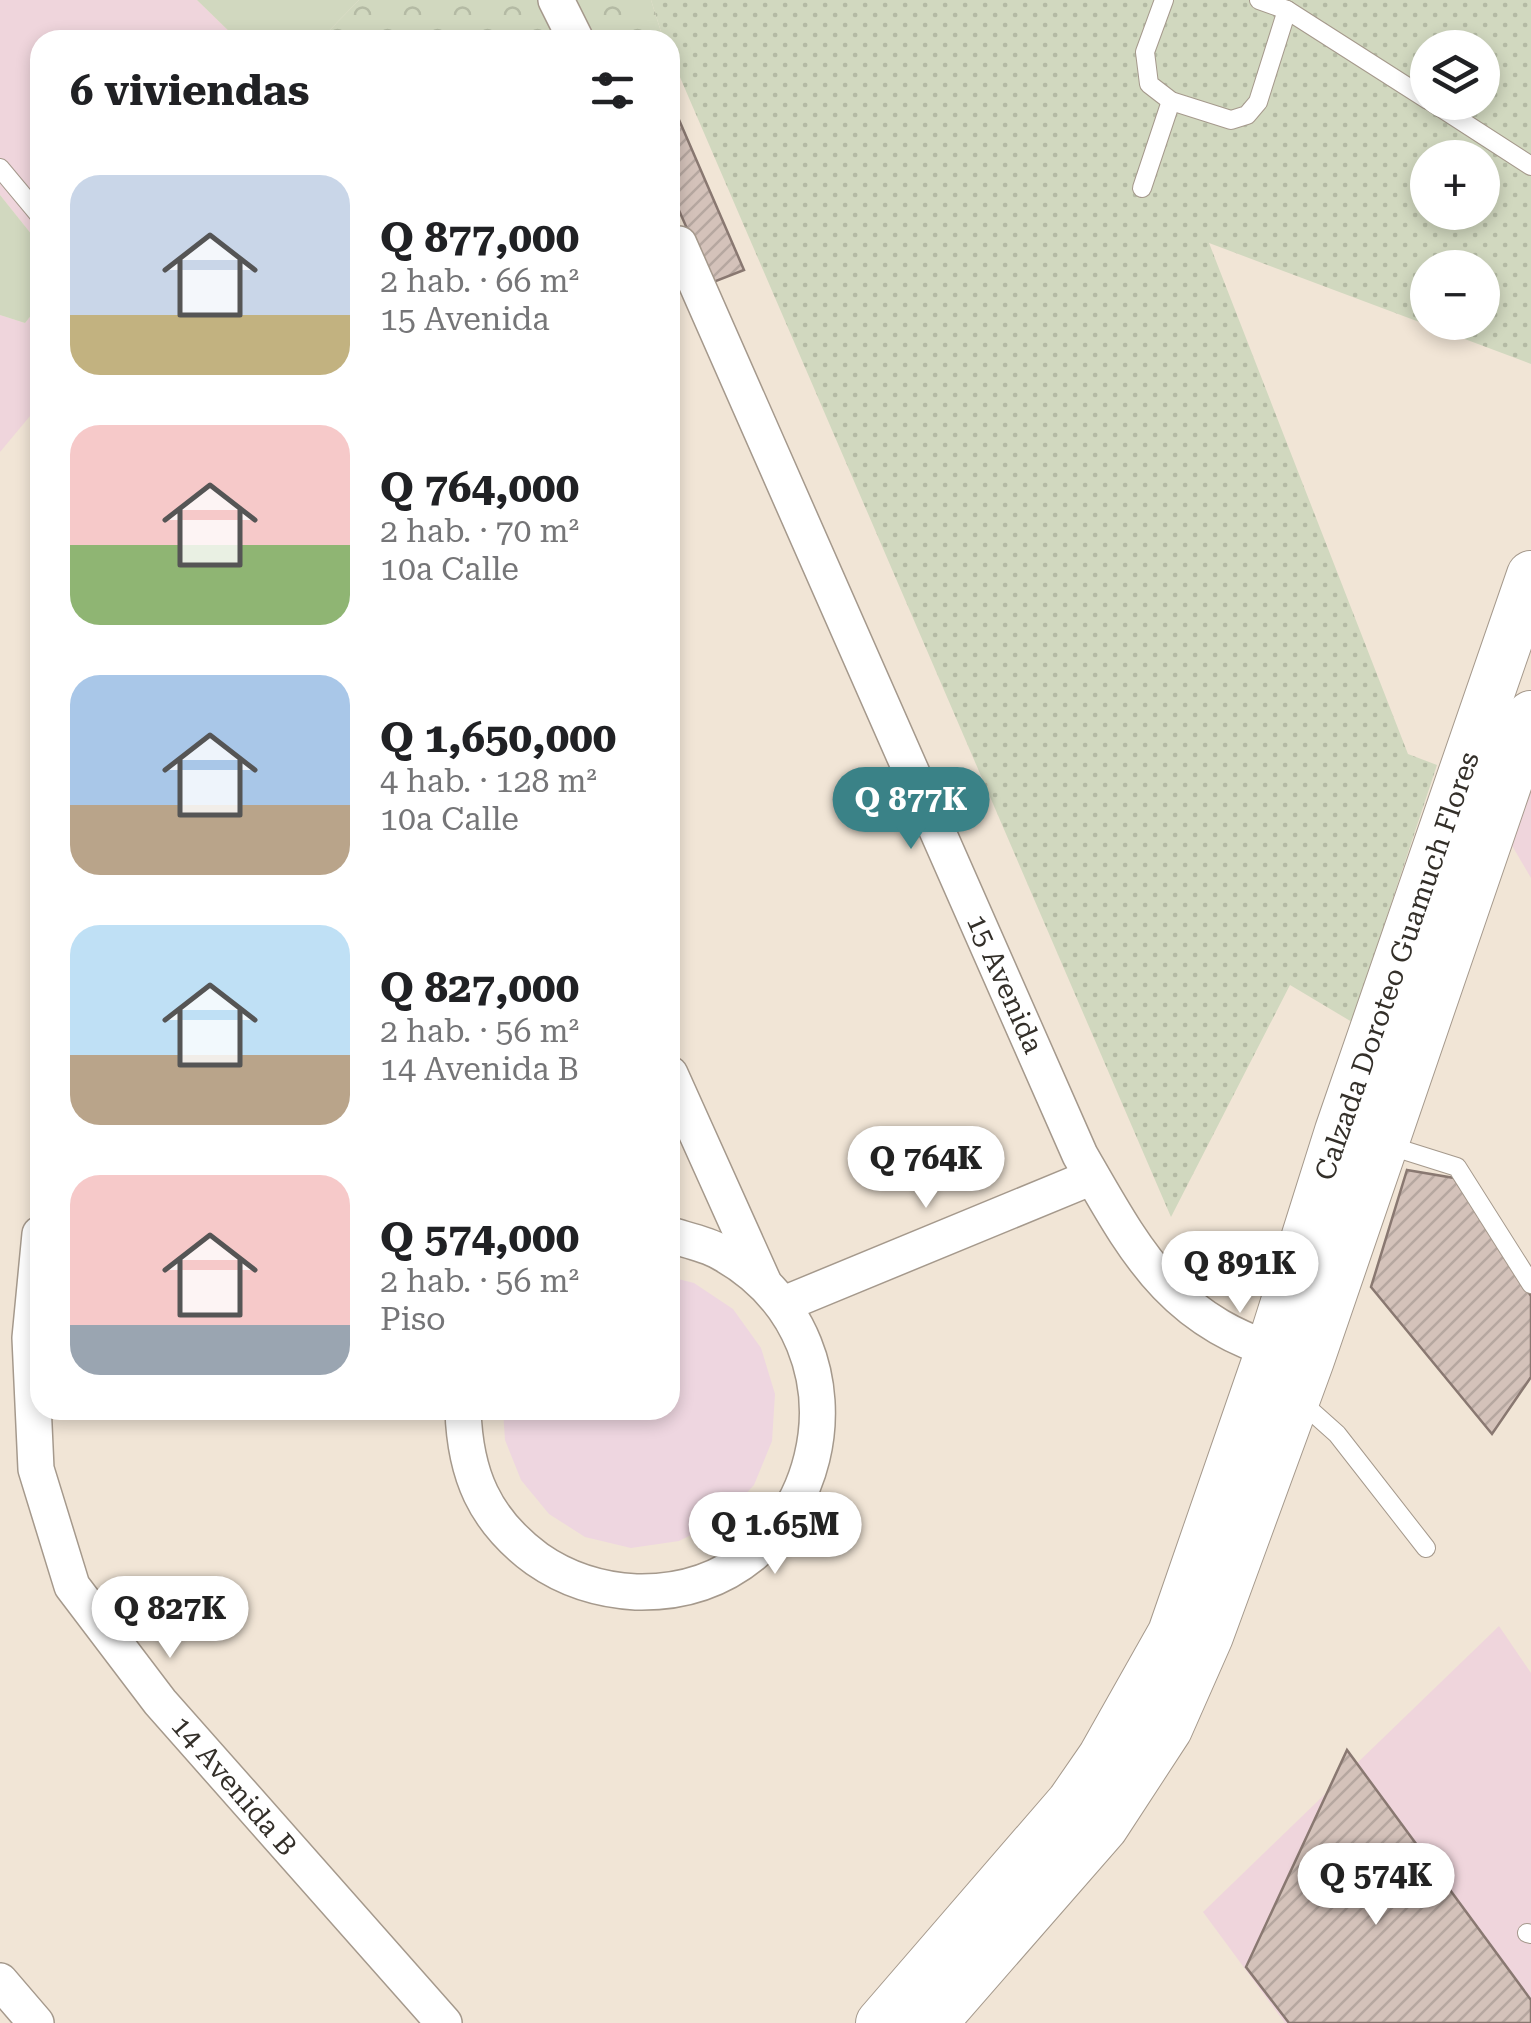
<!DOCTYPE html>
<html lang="es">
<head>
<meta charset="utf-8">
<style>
  :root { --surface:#fff; --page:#f2f2f2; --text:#202124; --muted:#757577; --accent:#3a8287 }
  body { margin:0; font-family:"Roboto Serif",serif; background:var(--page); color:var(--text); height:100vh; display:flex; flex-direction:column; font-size:38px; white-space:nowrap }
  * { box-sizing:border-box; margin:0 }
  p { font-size:32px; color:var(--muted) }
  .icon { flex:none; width:55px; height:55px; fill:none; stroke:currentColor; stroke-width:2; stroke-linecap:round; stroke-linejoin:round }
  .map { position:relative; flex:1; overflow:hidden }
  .panel { position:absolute; left:30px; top:30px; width:650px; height:1390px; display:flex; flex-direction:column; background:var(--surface); border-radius:30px; box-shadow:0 5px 15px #0003 }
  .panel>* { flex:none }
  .fabs { position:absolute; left:1410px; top:30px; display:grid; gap:20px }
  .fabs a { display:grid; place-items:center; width:90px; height:90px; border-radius:50%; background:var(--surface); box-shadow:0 5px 15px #0003; font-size:50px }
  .price { position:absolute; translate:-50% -85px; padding:0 22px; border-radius:35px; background:#fff; color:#222; font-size:32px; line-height:65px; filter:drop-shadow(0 2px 5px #0008) }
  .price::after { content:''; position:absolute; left:50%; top:60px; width:30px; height:22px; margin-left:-15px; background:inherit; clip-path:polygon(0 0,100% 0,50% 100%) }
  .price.on { background:var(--accent); color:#fff }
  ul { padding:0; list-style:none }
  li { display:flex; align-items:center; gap:30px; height:250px; padding:0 40px }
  li span { display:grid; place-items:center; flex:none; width:280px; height:200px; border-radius:30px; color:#555 }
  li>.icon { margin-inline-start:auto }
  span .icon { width:120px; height:120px; fill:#fffc; stroke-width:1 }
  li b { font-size:42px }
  h2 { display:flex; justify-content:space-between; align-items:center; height:120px; padding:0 40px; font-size:42px }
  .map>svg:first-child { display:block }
  .commercial { fill:#efd5dc }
  .education { fill:#eed6e0 }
  .grass { fill:url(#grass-dots); fill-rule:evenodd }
  .forest { fill:url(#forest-crowns) }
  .green { fill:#d1d8bf }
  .building { fill:url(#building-hatch); stroke:#897871; stroke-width:2.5 }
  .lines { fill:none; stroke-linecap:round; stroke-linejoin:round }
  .lane-casing { stroke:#a5998c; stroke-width:20 }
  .street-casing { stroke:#a5998c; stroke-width:38 }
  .secondary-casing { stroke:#a5998c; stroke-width:50 }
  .lane { stroke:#fff; stroke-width:18 }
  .street { stroke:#fff; stroke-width:35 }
  .secondary { stroke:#fff; stroke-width:48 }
  .labels { text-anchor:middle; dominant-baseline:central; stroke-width:8; stroke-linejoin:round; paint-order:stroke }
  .street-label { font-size:28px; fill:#332f29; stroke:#fff }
</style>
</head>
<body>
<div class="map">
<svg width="1531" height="2023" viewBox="0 0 1531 2023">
  <defs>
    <pattern id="grass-dots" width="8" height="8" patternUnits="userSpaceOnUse" patternTransform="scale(2.5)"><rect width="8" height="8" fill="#d1d8bf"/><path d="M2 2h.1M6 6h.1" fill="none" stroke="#b4baa4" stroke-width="1.8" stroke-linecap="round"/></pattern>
    <pattern id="forest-crowns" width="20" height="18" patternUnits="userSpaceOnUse" patternTransform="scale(2.5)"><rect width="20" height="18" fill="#d1d8bf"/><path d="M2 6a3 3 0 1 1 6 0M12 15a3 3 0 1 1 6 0" fill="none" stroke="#b4baa4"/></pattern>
    <pattern id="building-hatch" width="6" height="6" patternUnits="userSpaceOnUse" patternTransform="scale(2.5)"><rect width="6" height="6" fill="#d4c2ba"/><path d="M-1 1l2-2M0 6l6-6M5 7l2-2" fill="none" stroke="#b6a7a0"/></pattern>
  </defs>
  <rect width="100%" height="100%" fill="#f1e5d6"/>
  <g class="commercial">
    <polygon points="0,0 197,0 238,40 40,40 40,245 0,195"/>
    <polygon points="40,304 40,404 0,452 0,315 25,323"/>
    <polygon points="1531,774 1531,878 1507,837"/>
    <polygon points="1499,1626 1531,1673 1531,2023 1285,2023 1203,1912"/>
  </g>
  <polygon class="education" points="670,1277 694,1283 733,1309 761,1348 775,1394 772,1441 754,1485 721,1520 679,1541 631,1548 585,1537 549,1514 521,1480 505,1440 503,1410 670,1410"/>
  <path class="grass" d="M651 0H1531V364L1209 243 1408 754 1437 765 1352 1022 1290 985 1171 1217 670 54V40L663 38ZM1428 48H1482V102H1428ZM1428 158H1482V212H1428ZM1428 268H1482V322H1428Z"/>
  <polygon class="forest" points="359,0 651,0 663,38 320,40"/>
  <g class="green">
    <polygon points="197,0 359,0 320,40 238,40"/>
    <polygon points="0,195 40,245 40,304 25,323 0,315"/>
  </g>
  <g class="building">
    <polygon points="670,99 744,270 711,283 670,190"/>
    <polygon points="1407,1170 1454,1178 1531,1296 1531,1377 1492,1434 1371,1287"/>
    <polygon points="1347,1750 1531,2000 1531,2023 1289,2023 1246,1967"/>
  </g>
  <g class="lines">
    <defs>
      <g id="lane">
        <polyline points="1164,0 1145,52 1149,84 1171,101 1231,120 1247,115 1258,102 1287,10"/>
        <polyline points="1259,0 1287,10 1428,100"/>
        <polyline points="1432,102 1531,166"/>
        <polyline points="0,168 40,216"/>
        <polyline points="1142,188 1171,101"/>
        <polyline points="1384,1144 1457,1167 1531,1284"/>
        <polyline points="1300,1401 1337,1434 1426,1548"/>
        <polyline points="1527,1933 1531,1934"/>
      </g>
      <g id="street">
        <polyline points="556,0 576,40"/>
        <path d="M670 249 679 244 1080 1155C1137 1254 1172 1324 1292 1356"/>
        <polyline points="670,1074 763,1281"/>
        <polyline points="40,1234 30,1338 36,1469 72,1586 160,1702 444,2023"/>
        <polyline points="784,1304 1092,1177"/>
        <path d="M463 1410C465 1474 484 1520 537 1559 567 1580 600 1590 636 1592 826 1597 887 1343 720 1252 706 1244 686 1240 670 1235"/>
        <polyline points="0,1981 36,2023"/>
      </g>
      <g id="secondary">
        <polyline points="880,2023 1071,1802 1102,1757 1172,1633 1270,1350 1339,1131 1531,575"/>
        <polyline points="933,2023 1104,1827 1168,1729 1209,1636 1310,1360 1531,715"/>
      </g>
    </defs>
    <use href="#lane" class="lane-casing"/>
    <use href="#street" class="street-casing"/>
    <use href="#secondary" class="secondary-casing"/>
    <use href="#lane" class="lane"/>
    <use href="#street" class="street"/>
    <use href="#secondary" class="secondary"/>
  </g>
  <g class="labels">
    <g class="street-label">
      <text transform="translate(1397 966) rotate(-71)">Calzada Doroteo Guamuch Flores</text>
      <text transform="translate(1005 984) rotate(66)">15 Avenida</text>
      <text transform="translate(234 1786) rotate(49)">14 Avenida B</text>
    </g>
  </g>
</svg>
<div class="fabs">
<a><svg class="icon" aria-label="layers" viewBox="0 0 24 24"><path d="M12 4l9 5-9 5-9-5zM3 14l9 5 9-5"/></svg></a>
<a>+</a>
<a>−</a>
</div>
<b class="price on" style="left:911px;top:852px">Q 877K</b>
<b class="price" style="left:926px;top:1211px">Q 764K</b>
<b class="price" style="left:1240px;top:1316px">Q 891K</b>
<b class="price" style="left:775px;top:1577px">Q 1.65M</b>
<b class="price" style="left:170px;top:1661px">Q 827K</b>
<b class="price" style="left:1376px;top:1928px">Q 574K</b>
<section class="panel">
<h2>6 viviendas<svg class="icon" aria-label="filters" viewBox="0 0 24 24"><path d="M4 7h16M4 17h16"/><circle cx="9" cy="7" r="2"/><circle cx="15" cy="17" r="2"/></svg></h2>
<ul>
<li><span style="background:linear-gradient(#c9d6e8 70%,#c2b280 0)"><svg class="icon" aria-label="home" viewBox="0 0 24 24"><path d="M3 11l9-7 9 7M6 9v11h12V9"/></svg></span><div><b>Q 877,000</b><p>2 hab. · 66 m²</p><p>15 Avenida</p></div></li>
<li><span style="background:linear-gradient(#f6c9c9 60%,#8fb573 0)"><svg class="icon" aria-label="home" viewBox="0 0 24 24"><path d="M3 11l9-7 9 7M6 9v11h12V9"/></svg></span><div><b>Q 764,000</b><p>2 hab. · 70 m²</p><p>10a Calle</p></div></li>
<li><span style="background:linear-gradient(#a9c7e8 65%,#b9a48a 0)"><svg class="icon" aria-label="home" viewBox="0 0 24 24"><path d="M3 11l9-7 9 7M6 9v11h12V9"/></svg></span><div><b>Q 1,650,000</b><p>4 hab. · 128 m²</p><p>10a Calle</p></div></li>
<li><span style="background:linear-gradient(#bfe0f5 65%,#b9a48a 0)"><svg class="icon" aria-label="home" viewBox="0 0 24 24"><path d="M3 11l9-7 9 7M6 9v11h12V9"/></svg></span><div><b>Q 827,000</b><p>2 hab. · 56 m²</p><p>14 Avenida B</p></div></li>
<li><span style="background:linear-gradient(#f6c9c9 75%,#9aa5b1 0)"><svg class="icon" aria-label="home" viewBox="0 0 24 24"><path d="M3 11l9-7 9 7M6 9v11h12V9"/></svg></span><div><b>Q 574,000</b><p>2 hab. · 56 m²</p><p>Piso</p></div></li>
</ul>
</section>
</div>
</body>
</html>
